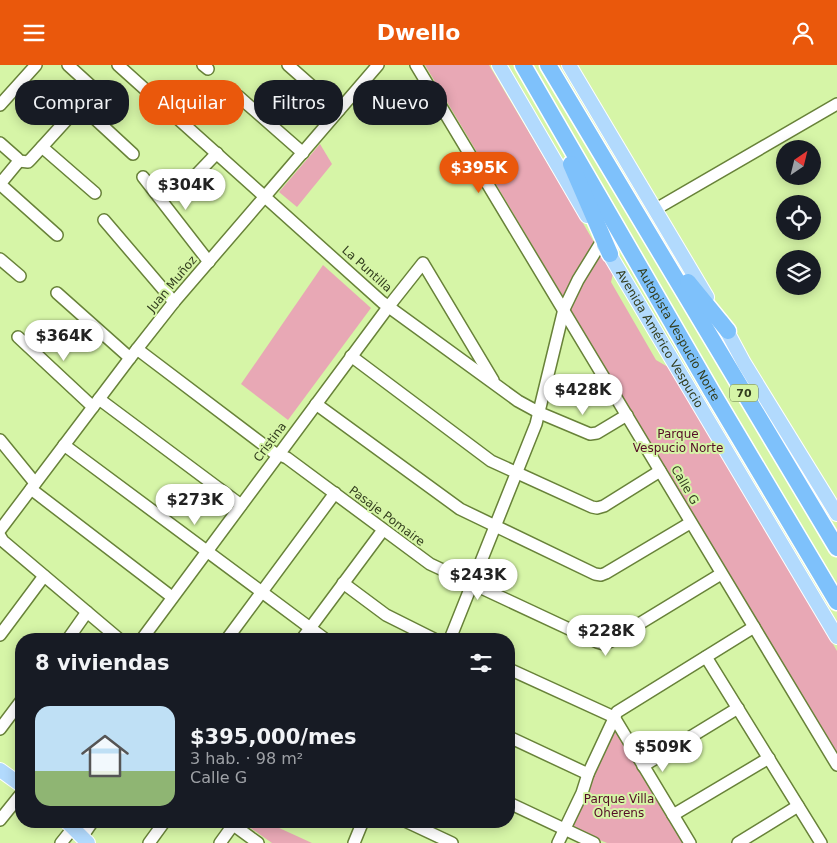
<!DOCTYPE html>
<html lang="es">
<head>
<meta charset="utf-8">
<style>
  :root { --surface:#171b24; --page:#20242c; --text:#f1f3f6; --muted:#9ea1a6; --line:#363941; --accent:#ea580c }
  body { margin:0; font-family:"DejaVu Sans",sans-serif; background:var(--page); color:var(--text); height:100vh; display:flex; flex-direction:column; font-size:19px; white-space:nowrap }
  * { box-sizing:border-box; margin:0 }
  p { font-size:16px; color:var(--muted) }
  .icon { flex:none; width:28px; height:28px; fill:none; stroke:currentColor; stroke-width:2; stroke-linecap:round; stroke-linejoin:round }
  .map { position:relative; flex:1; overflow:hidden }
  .drawer { position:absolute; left:15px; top:568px; width:500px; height:195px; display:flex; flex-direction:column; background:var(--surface); border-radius:20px; box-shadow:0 2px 12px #0003 }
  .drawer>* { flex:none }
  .top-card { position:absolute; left:15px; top:15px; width:500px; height:45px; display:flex; gap:10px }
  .needle { width:32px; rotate:35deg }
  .buttons { position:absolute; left:776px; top:75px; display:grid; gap:10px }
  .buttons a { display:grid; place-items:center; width:45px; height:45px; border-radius:50%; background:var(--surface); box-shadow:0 2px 12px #0003; font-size:25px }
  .price { position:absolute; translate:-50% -42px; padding:0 11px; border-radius:18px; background:#fff; color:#222; font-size:16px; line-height:32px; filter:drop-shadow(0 1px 2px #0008) }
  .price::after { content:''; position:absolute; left:50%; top:30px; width:15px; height:11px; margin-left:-8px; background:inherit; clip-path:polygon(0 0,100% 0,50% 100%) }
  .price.selected { background:var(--accent); color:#fff }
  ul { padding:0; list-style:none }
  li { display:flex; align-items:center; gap:15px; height:125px; padding:0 20px }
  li+li { border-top:1px solid var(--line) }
  li span { display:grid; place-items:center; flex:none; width:140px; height:100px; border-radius:15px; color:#555 }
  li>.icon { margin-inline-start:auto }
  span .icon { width:60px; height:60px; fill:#fffc; stroke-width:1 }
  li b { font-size:21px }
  h2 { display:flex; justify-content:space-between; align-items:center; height:60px; padding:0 20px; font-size:21px }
  .tag { padding:0 18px; border-radius:20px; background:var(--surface); box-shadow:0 2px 12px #0003; font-size:18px; line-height:45px }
  .tag.selected { background:var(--accent); color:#fff }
  header { display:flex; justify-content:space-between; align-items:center; height:65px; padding:0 20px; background:var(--accent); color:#fff; font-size:22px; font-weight:800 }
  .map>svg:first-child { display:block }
  .green { fill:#e8a8b5 }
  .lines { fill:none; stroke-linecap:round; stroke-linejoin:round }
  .minor-casing { stroke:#688239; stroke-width:14 }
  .major-casing { stroke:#fff; stroke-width:16 }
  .highway-casing { stroke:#fff; stroke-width:19 }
  .minor { stroke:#fff; stroke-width:11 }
  .major { stroke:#b2dafd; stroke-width:14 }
  .highway { stroke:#7ec1fb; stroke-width:16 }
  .labels { text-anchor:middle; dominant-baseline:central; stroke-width:4; stroke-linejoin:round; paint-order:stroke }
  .shield { fill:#d6f5a7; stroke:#637447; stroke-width:1 }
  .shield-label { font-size:11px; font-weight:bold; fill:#323d1e }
  .street-label { font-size:12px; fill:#323d1e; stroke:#d6f5a7 }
  .park-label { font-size:12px; fill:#550c26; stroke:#d6f5a7 }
</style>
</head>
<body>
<header><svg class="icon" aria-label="menu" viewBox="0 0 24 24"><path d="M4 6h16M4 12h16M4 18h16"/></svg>Dwello<svg class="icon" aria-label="person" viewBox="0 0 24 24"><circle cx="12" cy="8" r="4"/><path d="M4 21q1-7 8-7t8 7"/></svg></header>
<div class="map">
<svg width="837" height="778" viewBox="0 0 837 778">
  <rect width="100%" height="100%" fill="#d6f5a7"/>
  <g class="green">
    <polygon points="425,0 489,0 613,209 611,217 656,295 668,302 837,586 837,696 651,387 575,252"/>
    <polygon points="320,79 332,99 297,142 279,127"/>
    <polygon points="323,200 371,243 288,355 241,319"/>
    <polygon points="613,665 617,665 683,778 607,778 569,762"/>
    <polygon points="241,756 268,756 277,762 312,778 272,778"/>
  </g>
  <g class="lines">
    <defs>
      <g id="minor">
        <polyline points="118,0 382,237 518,336 540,348 590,369 597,368 627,350"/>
        <polyline points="203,0 208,4"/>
        <polyline points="288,0 339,45"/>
        <polyline points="416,0 837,700"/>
        <polyline points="238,31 303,88"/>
        <polyline points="0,40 36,0"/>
        <polyline points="80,40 133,89"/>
        <polyline points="0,78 17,93 19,96"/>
        <polyline points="42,82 95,128"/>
        <polyline points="19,96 28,97 31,94 92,27 90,20 68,0"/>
        <polyline points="195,111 217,88"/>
        <polyline points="143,112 209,197"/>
        <polyline points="0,119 57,170"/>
        <polyline points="0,119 19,96"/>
        <polyline points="656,144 837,39"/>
        <polyline points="104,155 174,237"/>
        <polyline points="0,194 20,211"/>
        <polyline points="57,228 130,293"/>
        <polyline points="18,272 93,342"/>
        <polyline points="137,284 273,387 287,393 430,499 597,577 604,579 611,576 721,509"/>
        <polyline points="351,291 491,396 592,442 597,443 604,441 660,406"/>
        <polyline points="99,334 241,440"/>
        <polyline points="316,339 460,444 595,509 601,510 606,508 690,458"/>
        <polyline points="0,375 35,418"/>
        <polyline points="64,380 325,574"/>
        <polyline points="31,424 172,532"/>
        <polyline points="0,465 130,293 174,237 378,0"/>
        <polyline points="0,471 3,476 119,574"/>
        <polyline points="343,518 386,550 434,574"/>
        <polyline points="0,570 44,511"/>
        <polyline points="68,574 87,547"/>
        <polyline points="142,574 389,241 423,198 493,315"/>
        <polyline points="227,574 335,428"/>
        <polyline points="302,574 383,465"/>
        <polyline points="450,574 536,359 564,244 578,215 602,176"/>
        <polyline points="706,592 821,778"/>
        <polyline points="509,604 614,652"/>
        <polyline points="614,652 690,778"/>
        <polyline points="0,664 21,636"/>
        <polyline points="509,672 588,709"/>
        <polyline points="643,701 738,643"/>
        <polyline points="509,738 594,778"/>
        <polyline points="673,750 769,693"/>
        <polyline points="0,755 21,729"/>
        <polyline points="228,756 258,778"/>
        <polyline points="405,756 452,778"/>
        <polyline points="82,772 93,756"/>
        <polyline points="61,778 73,763"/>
        <polyline points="149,778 165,756"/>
        <polyline points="220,778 233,760"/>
        <polyline points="354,778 363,756"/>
        <polyline points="558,778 582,728 588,709 617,647 754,562"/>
        <polyline points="738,778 798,741"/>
      </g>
      <g id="major">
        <polyline points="499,0 587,151"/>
        <polyline points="569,0 707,232"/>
        <path id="s1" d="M604 180 837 572"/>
        <polyline points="722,257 744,298 837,449"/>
        <polyline points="0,705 21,720"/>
        <polyline points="66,756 88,778"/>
      </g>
      <g id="highway">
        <path id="s2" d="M523 0 712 327 837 537"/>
        <polyline points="548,0 837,483"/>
        <polyline points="571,99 610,189"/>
        <polyline points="688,217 728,266"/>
      </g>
    </defs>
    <use href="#minor" class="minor-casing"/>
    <use href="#major" class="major-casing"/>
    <use href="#highway" class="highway-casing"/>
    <use href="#minor" class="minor"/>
    <use href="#major" class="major"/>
    <use href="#highway" class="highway"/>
  </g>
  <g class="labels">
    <rect class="shield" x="730" y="319.5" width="28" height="17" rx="4"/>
    <g class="shield-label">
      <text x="744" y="328">70</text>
    </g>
    <g class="street-label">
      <text transform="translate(367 204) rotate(42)">La Puntilla</text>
      <text transform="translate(172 219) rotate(-50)">Juan Muñoz</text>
      <text stroke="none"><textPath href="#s2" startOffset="311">Autopista Vespucio Norte</textPath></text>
      <text stroke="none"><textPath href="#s1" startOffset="109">Avenida Américo Vespucio</textPath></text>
      <text transform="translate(270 377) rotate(-53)">Cristina</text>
      <text transform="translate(685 420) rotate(60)">Calle G</text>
      <text transform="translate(387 451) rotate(37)">Pasaje Pomaire</text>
    </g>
    <g class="park-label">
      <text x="678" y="369">Parque<tspan x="678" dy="14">Vespucio Norte</tspan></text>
      <text x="619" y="734">Parque Villa<tspan x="619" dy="14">Oherens</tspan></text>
    </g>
  </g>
</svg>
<div class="buttons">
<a><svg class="needle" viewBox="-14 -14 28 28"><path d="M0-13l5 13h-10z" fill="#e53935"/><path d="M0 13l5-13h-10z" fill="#9ea1a6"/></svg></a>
<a><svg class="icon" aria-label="locate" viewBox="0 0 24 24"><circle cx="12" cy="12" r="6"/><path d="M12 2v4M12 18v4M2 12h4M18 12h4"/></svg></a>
<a><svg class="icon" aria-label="layers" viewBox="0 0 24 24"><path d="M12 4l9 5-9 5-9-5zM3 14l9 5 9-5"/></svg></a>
</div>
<b class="price selected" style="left:479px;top:129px">$395K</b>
<b class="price" style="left:186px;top:146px">$304K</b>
<b class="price" style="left:64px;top:297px">$364K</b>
<b class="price" style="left:583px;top:351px">$428K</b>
<b class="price" style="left:195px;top:461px">$273K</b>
<b class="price" style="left:478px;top:536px">$243K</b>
<b class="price" style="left:606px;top:592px">$228K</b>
<b class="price" style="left:663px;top:708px">$509K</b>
<div class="top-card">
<a class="tag">Comprar</a>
<a class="tag selected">Alquilar</a>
<a class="tag">Filtros</a>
<a class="tag">Nuevo</a>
</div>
<section class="drawer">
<h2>8 viviendas<svg class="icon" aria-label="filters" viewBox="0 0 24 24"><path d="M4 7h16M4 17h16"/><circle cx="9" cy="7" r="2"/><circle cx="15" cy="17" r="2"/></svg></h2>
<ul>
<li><span style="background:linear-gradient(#bfe0f5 65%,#8fb573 0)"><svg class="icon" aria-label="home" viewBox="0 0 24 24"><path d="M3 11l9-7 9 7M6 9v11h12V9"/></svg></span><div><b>$395,000/mes</b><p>3 hab. · 98 m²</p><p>Calle G</p></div></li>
</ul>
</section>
</div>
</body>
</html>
